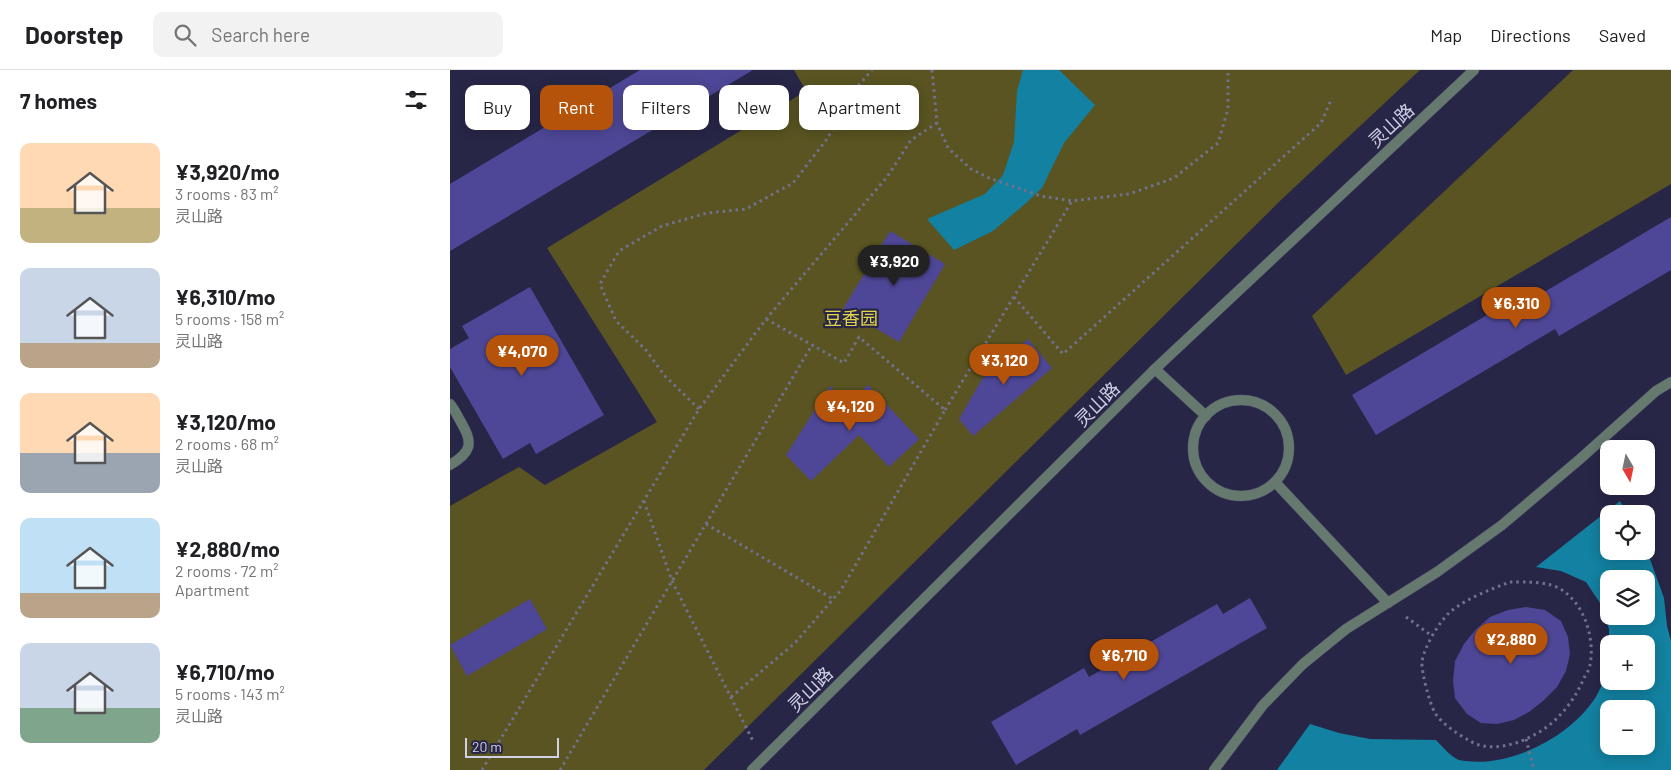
<!DOCTYPE html>
<html lang="en">
<head>
<meta charset="utf-8">
<style>
  :root { --surface:#fff; --page:#f2f2f2; --text:#202124; --muted:#757577; --line:#e0e0e0; --accent:#b45309 }
  body { margin:0; font-family:Barlow,"Noto Sans SC",sans-serif; background:var(--page); color:var(--text); height:100vh; display:flex; flex-direction:column; font-size:19px; white-space:nowrap }
  * { box-sizing:border-box; margin:0 }
  p { font-size:16px; color:var(--muted) }
  .icon { flex:none; width:28px; height:28px; fill:none; stroke:currentColor; stroke-width:2; stroke-linecap:round; stroke-linejoin:round }
  .map { position:relative; flex:1; overflow:hidden }
  .sheet { display:flex; flex-direction:column; background:var(--surface); width:450px }
  .sheet>* { flex:none }
  .banner { position:absolute; left:15px; top:15px; width:475px; height:45px; display:flex; gap:10px }
  .needle { width:32px; rotate:171deg }
  .tools { position:absolute; left:1150px; top:370px; display:grid; gap:10px }
  .tools a { display:grid; place-items:center; width:55px; height:55px; border-radius:10px; background:var(--surface); box-shadow:0 2px 12px #0003; font-size:25px }
  .scale { position:absolute; left:15px; bottom:12px; width:94px; box-sizing:border-box; padding-left:5px; border:2px solid #d0d1e6; border-top:0; font-size:14px; line-height:18px; white-space:nowrap; color:#d0d1e6; -webkit-text-stroke:4px #282647; paint-order:stroke }
  .price { position:absolute; translate:-50% -42px; padding:0 11px; border-radius:18px; background:var(--accent); color:#fff; font-size:16px; line-height:32px; filter:drop-shadow(0 1px 2px #0008) }
  .price::after { content:''; position:absolute; left:50%; top:30px; width:15px; height:11px; margin-left:-8px; background:inherit; clip-path:polygon(0 0,100% 0,50% 100%) }
  .price.on { background:#222; color:#fff }
  ul { padding:0; list-style:none }
  li { display:flex; align-items:center; gap:15px; height:125px; padding:0 20px }
  li span { display:grid; place-items:center; flex:none; width:140px; height:100px; border-radius:10px; color:#555 }
  li>.icon { margin-inline-start:auto }
  span .icon { width:60px; height:60px; fill:#fffc; stroke-width:1 }
  li b { font-size:21px }
  h2 { display:flex; justify-content:space-between; align-items:center; height:60px; padding:0 20px; font-size:21px }
  .tag { padding:0 18px; border-radius:10px; background:var(--surface); box-shadow:0 2px 12px #0003; font-size:18px; line-height:45px }
  .tag.on { background:var(--accent); color:#fff }
  header { display:flex; align-items:center; gap:30px; box-sizing:border-box; height:70px; padding:0 25px; background:var(--surface); border-bottom:1px solid var(--line) }
  header strong { font-size:24px }
  nav { display:flex; gap:28px; margin-inline-start:auto; font-size:18px }
  .search { width:350px; height:45px; background:var(--page); display:flex; align-items:center; gap:12px; box-sizing:border-box; padding:0 18px; border-radius:10px; color:var(--muted); font-size:19px }
  main { display:flex; flex:1; min-height:0 }
  .map>svg:first-child { display:block }
  .green { fill:#595421 }
  .water { fill:#1381a1; fill-rule:evenodd }
  .building { fill:#4e4797 }
  .lines { fill:none; stroke-linecap:round; stroke-linejoin:round }
  .service-casing { stroke:#434160; stroke-width:11 }
  .minor-casing { stroke:#434160; stroke-width:11 }
  .path { stroke:#72718d; stroke-width:3; stroke-dasharray:2.5 4; stroke-linecap:butt }
  .service { stroke:#66796f; stroke-width:10 }
  .minor { stroke:#66796f; stroke-width:10 }
  .labels { text-anchor:middle; dominant-baseline:central; stroke-width:4.5; stroke-linejoin:round; paint-order:stroke }
  .street-label { font-size:18px; fill:#d0d1e6; stroke:#282647 }
  .park-label { font-size:18px; fill:#e3d649; stroke:#282647 }
</style>
</head>
<body>
<header>
<strong>Doorstep</strong>
<div class="search"><svg class="icon" aria-label="search" viewBox="0 0 24 24"><circle cx="10" cy="10" r="6"/><path d="M15 15l6 6"/></svg>Search here</div>
<nav><a>Map</a><a>Directions</a><a>Saved</a></nav>
</header>
<main>
<section class="sheet">
<h2>7 homes<svg class="icon" aria-label="filters" viewBox="0 0 24 24"><path d="M4 7h16M4 17h16"/><circle cx="9" cy="7" r="2"/><circle cx="15" cy="17" r="2"/></svg></h2>
<ul>
<li><span style="background:linear-gradient(#ffd9b3 65%,#c2b280 0)"><svg class="icon" aria-label="home" viewBox="0 0 24 24"><path d="M3 11l9-7 9 7M6 9v11h12V9"/></svg></span><div><b>¥3,920/mo</b><p>3 rooms · 83 m²</p><p>灵山路</p></div></li>
<li><span style="background:linear-gradient(#c9d6e8 75%,#b9a48a 0)"><svg class="icon" aria-label="home" viewBox="0 0 24 24"><path d="M3 11l9-7 9 7M6 9v11h12V9"/></svg></span><div><b>¥6,310/mo</b><p>5 rooms · 158 m²</p><p>灵山路</p></div></li>
<li><span style="background:linear-gradient(#ffd9b3 60%,#9aa5b1 0)"><svg class="icon" aria-label="home" viewBox="0 0 24 24"><path d="M3 11l9-7 9 7M6 9v11h12V9"/></svg></span><div><b>¥3,120/mo</b><p>2 rooms · 68 m²</p><p>灵山路</p></div></li>
<li><span style="background:linear-gradient(#bfe0f5 75%,#b9a48a 0)"><svg class="icon" aria-label="home" viewBox="0 0 24 24"><path d="M3 11l9-7 9 7M6 9v11h12V9"/></svg></span><div><b>¥2,880/mo</b><p>2 rooms · 72 m²</p><p>Apartment</p></div></li>
<li><span style="background:linear-gradient(#c9d6e8 65%,#7fa58c 0)"><svg class="icon" aria-label="home" viewBox="0 0 24 24"><path d="M3 11l9-7 9 7M6 9v11h12V9"/></svg></span><div><b>¥6,710/mo</b><p>5 rooms · 143 m²</p><p>灵山路</p></div></li>
</ul>
</section>
<div class="map">
<svg width="1221" height="700" viewBox="0 0 1221 700">
  <rect width="100%" height="100%" fill="#282647"/>
  <g class="green">
    <polygon points="344,0 970,0 832,129 254,700 0,700 0,436 69,397 95,415 207,352 97,178 356,21"/>
    <polygon points="1123,0 1221,0 1221,114 896,305 862,246"/>
  </g>
  <g class="water">
    <polygon points="573,0 609,0 645,35 614,73 592,118 575,134 543,161 504,180 477,149 535,124 553,105 564,72 567,21"/>
    <path d="M1170 431 1178 444H1159V481H1196V478L1214 528 1217 556 1221 571V700H827L860 654 889 663 920 669 986 670C992 676 1001 687 1009 690 1059 700 1125 665 1148 623 1155 610 1158 592 1159 578V611H1196V574H1159V559L1150 533 1136 512 1111 501 1086 497ZM1159 509H1196V546H1159ZM1159 639H1196V676H1159Z"/>
  </g>
  <g class="building">
    <polygon points="190,0 303,0 0,181 0,114"/>
    <polygon points="1221,147 1221,200 1109,266 1105,259 926,365 902,325 1059,232 1064,240"/>
    <polygon points="440,161 495,194 449,272 393,239"/>
    <polygon points="80,217 154,345 86,384 80,373 53,389 0,297 0,279 19,268 12,256"/>
    <polygon points="578,269 602,298 523,366 509,349 532,309"/>
    <polygon points="418,315 469,369 439,397 409,365 361,411 336,385 380,316 397,335"/>
    <polygon points="800,528 817,558 630,665 627,659 566,695 541,652 634,598 639,607 767,534 773,544"/>
    <polygon points="80,529 97,559 17,606 0,575"/>
    <polygon points="1076,537 1095,540 1111,551 1118,567 1120,584 1116,601 1107,617 1093,631 1079,642 1064,650 1047,654 1031,653 1017,644 1005,628 1003,611 1005,591 1014,574 1026,559 1040,547 1058,540"/>
  </g>
  <g class="lines">
    <defs>
      <g id="service">
        <polyline points="705,299 756,346"/>
        <circle cx="791" cy="378" r="48"/>
        <path d="M0 334C5 340 8 347 12 354 24 374 20 383 0 395"/>
        <polyline points="825,412 938,533"/>
        <polyline points="764,700 813,635 853,594 896,559 987,502 1052,455 1130,389 1206,321 1221,312"/>
      </g>
      <polyline id="minor" points="302,700 705,299 1024,0"/>
    </defs>
    <use href="#service" class="service-casing"/>
    <use href="#minor" class="minor-casing"/>
    <g class="path">
      <polyline points="482,0 487,53 498,78 521,99 539,108 591,126 622,131 679,124 724,108 768,73 778,39 778,0"/>
      <polyline points="564,227 613,284 871,53 882,28"/>
      <polyline points="249,339 215,306 195,279 166,251 150,214 169,181 212,156 257,143 296,139 343,113 377,69 402,23 422,0"/>
      <polyline points="495,340 622,131"/>
      <polyline points="194,431 222,511 303,671"/>
      <polyline points="256,454 383,529"/>
      <path d="M1060 512C1076 512 1099 511 1112 520 1135 535 1145 569 1140 595 1140 599 1136 604 1134 608 1128 622 1120 635 1109 646 1090 667 1047 687 1020 671 1008 664 993 655 985 643 980 635 971 601 972 592 974 577 989 552 1000 542 1017 528 1039 520 1060 512Z"/>
      <polyline points="956,547 982,566"/>
      <polyline points="281,627 345,573 391,520 495,340 409,267 394,293 316,249"/>
      <polyline points="1076,669 1084,700"/>
      <polyline points="32,700 249,339 316,249 437,107 461,70 487,53"/>
      <polyline points="110,700 362,275"/>
    </g>
    <use href="#service" class="service"/>
    <use href="#minor" class="minor"/>
  </g>
  <g class="labels">
    <g class="street-label">
      <text transform="translate(941 55) rotate(-43)">灵山路</text>
      <text transform="translate(647 334) rotate(-45)">灵山路</text>
      <text transform="translate(360 619) rotate(-45)">灵山路</text>
    </g>
    <g class="park-label">
      <text x="401" y="248">豆香园</text>
    </g>
  </g>
</svg>
<div class="tools">
<a><svg class="needle" viewBox="-14 -14 28 28"><path d="M0-13l5 13h-10z" fill="#e53935"/><path d="M0 13l5-13h-10z" fill="#757577"/></svg></a>
<a><svg class="icon" aria-label="locate" viewBox="0 0 24 24"><circle cx="12" cy="12" r="6"/><path d="M12 2v4M12 18v4M2 12h4M18 12h4"/></svg></a>
<a><svg class="icon" aria-label="layers" viewBox="0 0 24 24"><path d="M12 4l9 5-9 5-9-5zM3 14l9 5 9-5"/></svg></a>
<a>+</a>
<a>−</a>
</div>
<div class="scale">20 m</div>
<b class="price on" style="left:444px;top:217px">¥3,920</b>
<b class="price" style="left:1066px;top:259px">¥6,310</b>
<b class="price" style="left:72px;top:307px">¥4,070</b>
<b class="price" style="left:554px;top:316px">¥3,120</b>
<b class="price" style="left:400px;top:362px">¥4,120</b>
<b class="price" style="left:1061px;top:595px">¥2,880</b>
<b class="price" style="left:674px;top:611px">¥6,710</b>
<div class="banner">
<a class="tag">Buy</a>
<a class="tag on">Rent</a>
<a class="tag">Filters</a>
<a class="tag">New</a>
<a class="tag">Apartment</a>
</div>
</div>
</main>
</body>
</html>
